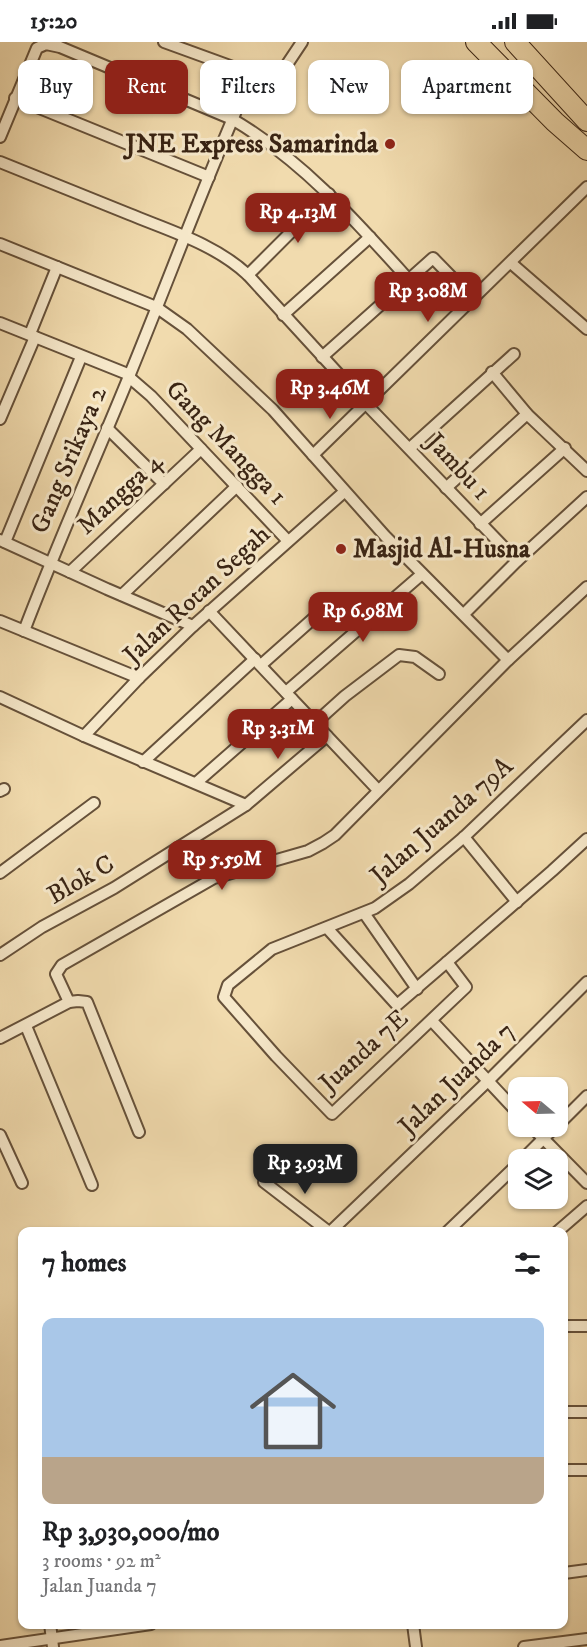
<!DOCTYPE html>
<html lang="en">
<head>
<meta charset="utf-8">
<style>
  :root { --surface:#fff; --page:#f6f6f6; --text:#202124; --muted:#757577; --accent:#8f2418 }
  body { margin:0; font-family:"IM FELL DW Pica",serif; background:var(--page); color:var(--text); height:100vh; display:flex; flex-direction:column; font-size:22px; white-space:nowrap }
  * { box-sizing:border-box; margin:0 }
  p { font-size:20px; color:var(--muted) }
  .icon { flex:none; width:33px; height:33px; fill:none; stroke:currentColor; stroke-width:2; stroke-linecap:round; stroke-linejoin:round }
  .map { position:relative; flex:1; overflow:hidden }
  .side { position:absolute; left:18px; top:1185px; width:550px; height:402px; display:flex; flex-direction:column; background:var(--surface); border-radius:12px; box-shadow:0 2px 4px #0004 }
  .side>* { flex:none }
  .hud { position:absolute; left:18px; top:18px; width:552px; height:54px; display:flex; gap:12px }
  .needle { width:39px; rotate:289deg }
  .controls { position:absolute; left:508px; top:1035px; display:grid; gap:12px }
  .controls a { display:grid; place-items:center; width:60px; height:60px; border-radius:12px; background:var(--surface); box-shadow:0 2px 4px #0004; font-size:30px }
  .price { position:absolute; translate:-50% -51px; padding:0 14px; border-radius:12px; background:var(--accent); color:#fff; font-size:20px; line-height:39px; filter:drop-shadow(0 2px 3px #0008) }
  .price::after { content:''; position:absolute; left:50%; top:36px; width:18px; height:14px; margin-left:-9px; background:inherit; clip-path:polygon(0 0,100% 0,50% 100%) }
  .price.on { background:#222; color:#fff }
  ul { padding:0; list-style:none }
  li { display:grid; align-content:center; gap:12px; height:318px; padding:0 24px }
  li span { display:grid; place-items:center; height:186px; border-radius:12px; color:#555 }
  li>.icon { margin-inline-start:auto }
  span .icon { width:108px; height:108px; fill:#fffc; stroke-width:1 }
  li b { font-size:26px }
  h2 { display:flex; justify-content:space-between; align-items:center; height:72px; padding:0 24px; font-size:26px }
  .tag { padding:0 21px; border-radius:12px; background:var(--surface); box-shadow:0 2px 4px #0004; font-size:21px; line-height:54px }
  .tag.on { background:var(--accent); color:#fff }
  .status { display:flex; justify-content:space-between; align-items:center; height:42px; padding:0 30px; background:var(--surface); direction:ltr }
  .status svg { height:16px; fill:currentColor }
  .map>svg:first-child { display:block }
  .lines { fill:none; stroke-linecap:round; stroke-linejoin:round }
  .street-casing { stroke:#66513a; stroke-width:14 }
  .highway-casing { stroke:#382313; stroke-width:22 }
  .street { stroke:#f6e8ca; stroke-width:10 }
  .highway { stroke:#f1dbae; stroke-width:20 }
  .poi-dot { fill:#8f2418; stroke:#f6e8ca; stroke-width:2 }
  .labels { text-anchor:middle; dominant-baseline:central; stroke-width:6; stroke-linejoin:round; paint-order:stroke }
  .poi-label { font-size:26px; font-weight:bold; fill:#382313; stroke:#f6e8ca; text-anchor:end }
  .street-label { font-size:26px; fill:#382313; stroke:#f6e8ca }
</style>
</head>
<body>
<div class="status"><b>15:20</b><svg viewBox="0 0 49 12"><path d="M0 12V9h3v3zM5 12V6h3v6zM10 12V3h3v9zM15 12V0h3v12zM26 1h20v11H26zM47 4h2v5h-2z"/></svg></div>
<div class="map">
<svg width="587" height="1605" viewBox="0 0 587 1605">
  <rect width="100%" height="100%" fill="#f1dbae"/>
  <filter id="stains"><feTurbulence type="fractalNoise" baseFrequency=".00333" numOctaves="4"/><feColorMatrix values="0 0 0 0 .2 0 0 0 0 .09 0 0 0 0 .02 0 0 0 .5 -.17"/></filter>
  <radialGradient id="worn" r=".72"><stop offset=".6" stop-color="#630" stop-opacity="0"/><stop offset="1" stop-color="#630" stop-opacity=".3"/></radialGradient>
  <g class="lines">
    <defs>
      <g id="street">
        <polyline points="164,0 252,32"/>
        <polyline points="15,56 209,135"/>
        <path d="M0 95 37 6 46 2 60 5 232 77C302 118 355 178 409 238"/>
        <path d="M0 120C43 137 86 155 129 172 170 189 215 202 248 233L366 362 517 519"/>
        <polyline points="0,202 156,265 187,287 273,368 385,494 508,618"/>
        <polyline points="511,221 587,287"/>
        <polyline points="248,233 329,152"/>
        <polyline points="283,273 370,195"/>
        <polyline points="0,281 130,333"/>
        <polyline points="30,292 57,225"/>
        <polyline points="322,315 433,216 468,252"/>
        <polyline points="492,330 527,372 587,429"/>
        <polyline points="129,335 151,354 288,499"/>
        <polyline points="0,377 35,295"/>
        <polyline points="107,386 164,442"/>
        <polyline points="410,406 514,312"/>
        <polyline points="313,413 587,145"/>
        <polyline points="446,446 527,372"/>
        <polyline points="480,482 565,406"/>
        <polyline points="0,498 107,547 193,584"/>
        <polyline points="5,500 81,315"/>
        <polyline points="70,530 201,407"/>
        <polyline points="122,553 237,444"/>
        <polyline points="209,569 378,748"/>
        <polyline points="464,572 517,519 587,455"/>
        <polyline points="0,579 139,636"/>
        <path d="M24 589C57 502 95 418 130 332 171 232 208 131 252 32L270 35 284 27 302 0"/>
        <polyline points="261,623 333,559"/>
        <polyline points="286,650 422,532"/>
        <polyline points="0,655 84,694 246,763"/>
        <polyline points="315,681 345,654 399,613 415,615 439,632"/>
        <polyline points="84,694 139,636 193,584 344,450"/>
        <polyline points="143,720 255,617"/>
        <polyline points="196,741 292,657"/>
        <polyline points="0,749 4,747"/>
        <polyline points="464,795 517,860"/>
        <polyline points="0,831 94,761"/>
        <polyline points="364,871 417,947"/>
        <polyline points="327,886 397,963 447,920 466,945 332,1072 276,1014 224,955 228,943 272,907 375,866 409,842 464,795 587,678"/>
        <polyline points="0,913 42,885 114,846 246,763 327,694"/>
        <polyline points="447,920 552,829 587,797"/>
        <polyline points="69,960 56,932 62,923 214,836 308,809 323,801 335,793 508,618 587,545"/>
        <polyline points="432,979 519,1072"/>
        <polyline points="26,984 92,1143"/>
        <polyline points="0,996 69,960 78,959 87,960 139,1090"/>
        <polyline points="558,1083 587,1054"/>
        <polyline points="531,1084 587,1141"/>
        <polyline points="0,1093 22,1141"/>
        <polyline points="522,1118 556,1084"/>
        <polyline points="264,1140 329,1190"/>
        <polyline points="330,1190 488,1039 587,940"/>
        <polyline points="447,1190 519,1121"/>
        <polyline points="557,1190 587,1164"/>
        <polyline points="564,1284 587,1284"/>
        <polyline points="564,1370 587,1370"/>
        <polyline points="564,1428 587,1428"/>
        <polyline points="564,1531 587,1528"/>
        <polyline points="50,1582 53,1605"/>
        <polyline points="413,1582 416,1605"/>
        <polyline points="0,1604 151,1582"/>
        <polyline points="524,1605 587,1597"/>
      </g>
      <g id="highway">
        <polyline points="476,0 555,80 587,108"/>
        <polyline points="515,0 587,79"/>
      </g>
    </defs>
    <use href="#street" class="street-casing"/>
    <use href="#highway" class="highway-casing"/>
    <use href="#street" class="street"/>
    <use href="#highway" class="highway"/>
  </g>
  <g class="poi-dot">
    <circle cx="390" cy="102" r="6"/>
    <circle cx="341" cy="507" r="6"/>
  </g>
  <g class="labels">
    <g class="poi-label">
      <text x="378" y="102">JNE Express Samarinda</text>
      <text x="353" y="507" text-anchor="start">Masjid Al-Husna</text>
    </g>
    <g class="street-label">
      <text transform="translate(226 401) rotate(46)">Gang Mangga 1</text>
      <text transform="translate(69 418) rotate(-67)">Gang Srikaya 2</text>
      <text transform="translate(458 425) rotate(47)">Jambu 1</text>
      <text transform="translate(120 452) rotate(-43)">Mangga 4</text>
      <text transform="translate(197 553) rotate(-43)">Jalan Rotan Segah</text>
      <text transform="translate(442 779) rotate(-41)">Jalan Juanda 79A</text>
      <text transform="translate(81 838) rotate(-30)">Blok C</text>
      <text transform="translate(364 1009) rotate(-42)">Juanda 7E</text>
      <text transform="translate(457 1037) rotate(-44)">Jalan Juanda 7</text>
    </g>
  </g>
  <rect width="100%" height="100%" filter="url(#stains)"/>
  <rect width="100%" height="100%" fill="url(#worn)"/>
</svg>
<div class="controls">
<a><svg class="needle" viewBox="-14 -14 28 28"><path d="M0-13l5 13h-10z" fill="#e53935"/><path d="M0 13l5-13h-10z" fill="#757577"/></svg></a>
<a><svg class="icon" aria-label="layers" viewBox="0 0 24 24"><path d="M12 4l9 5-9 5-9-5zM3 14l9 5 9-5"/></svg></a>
</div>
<b class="price" style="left:298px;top:202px">Rp 4.13M</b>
<b class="price" style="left:428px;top:281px">Rp 3.08M</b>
<b class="price" style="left:330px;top:378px">Rp 3.46M</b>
<b class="price" style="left:363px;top:601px">Rp 6.98M</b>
<b class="price" style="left:278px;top:718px">Rp 3.31M</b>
<b class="price" style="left:222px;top:849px">Rp 5.59M</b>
<b class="price on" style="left:305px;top:1153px">Rp 3.93M</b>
<div class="hud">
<a class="tag">Buy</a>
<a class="tag on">Rent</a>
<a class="tag">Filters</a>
<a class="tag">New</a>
<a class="tag">Apartment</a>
</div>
<section class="side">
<h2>7 homes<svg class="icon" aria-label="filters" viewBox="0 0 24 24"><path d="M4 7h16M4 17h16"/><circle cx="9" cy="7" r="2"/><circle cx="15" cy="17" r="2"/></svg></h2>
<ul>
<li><span style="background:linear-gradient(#a9c7e8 75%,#b9a48a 0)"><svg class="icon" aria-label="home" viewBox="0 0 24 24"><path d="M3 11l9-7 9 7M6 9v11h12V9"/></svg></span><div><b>Rp 3,930,000/mo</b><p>3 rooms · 92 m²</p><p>Jalan Juanda 7</p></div></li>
</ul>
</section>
</div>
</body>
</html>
